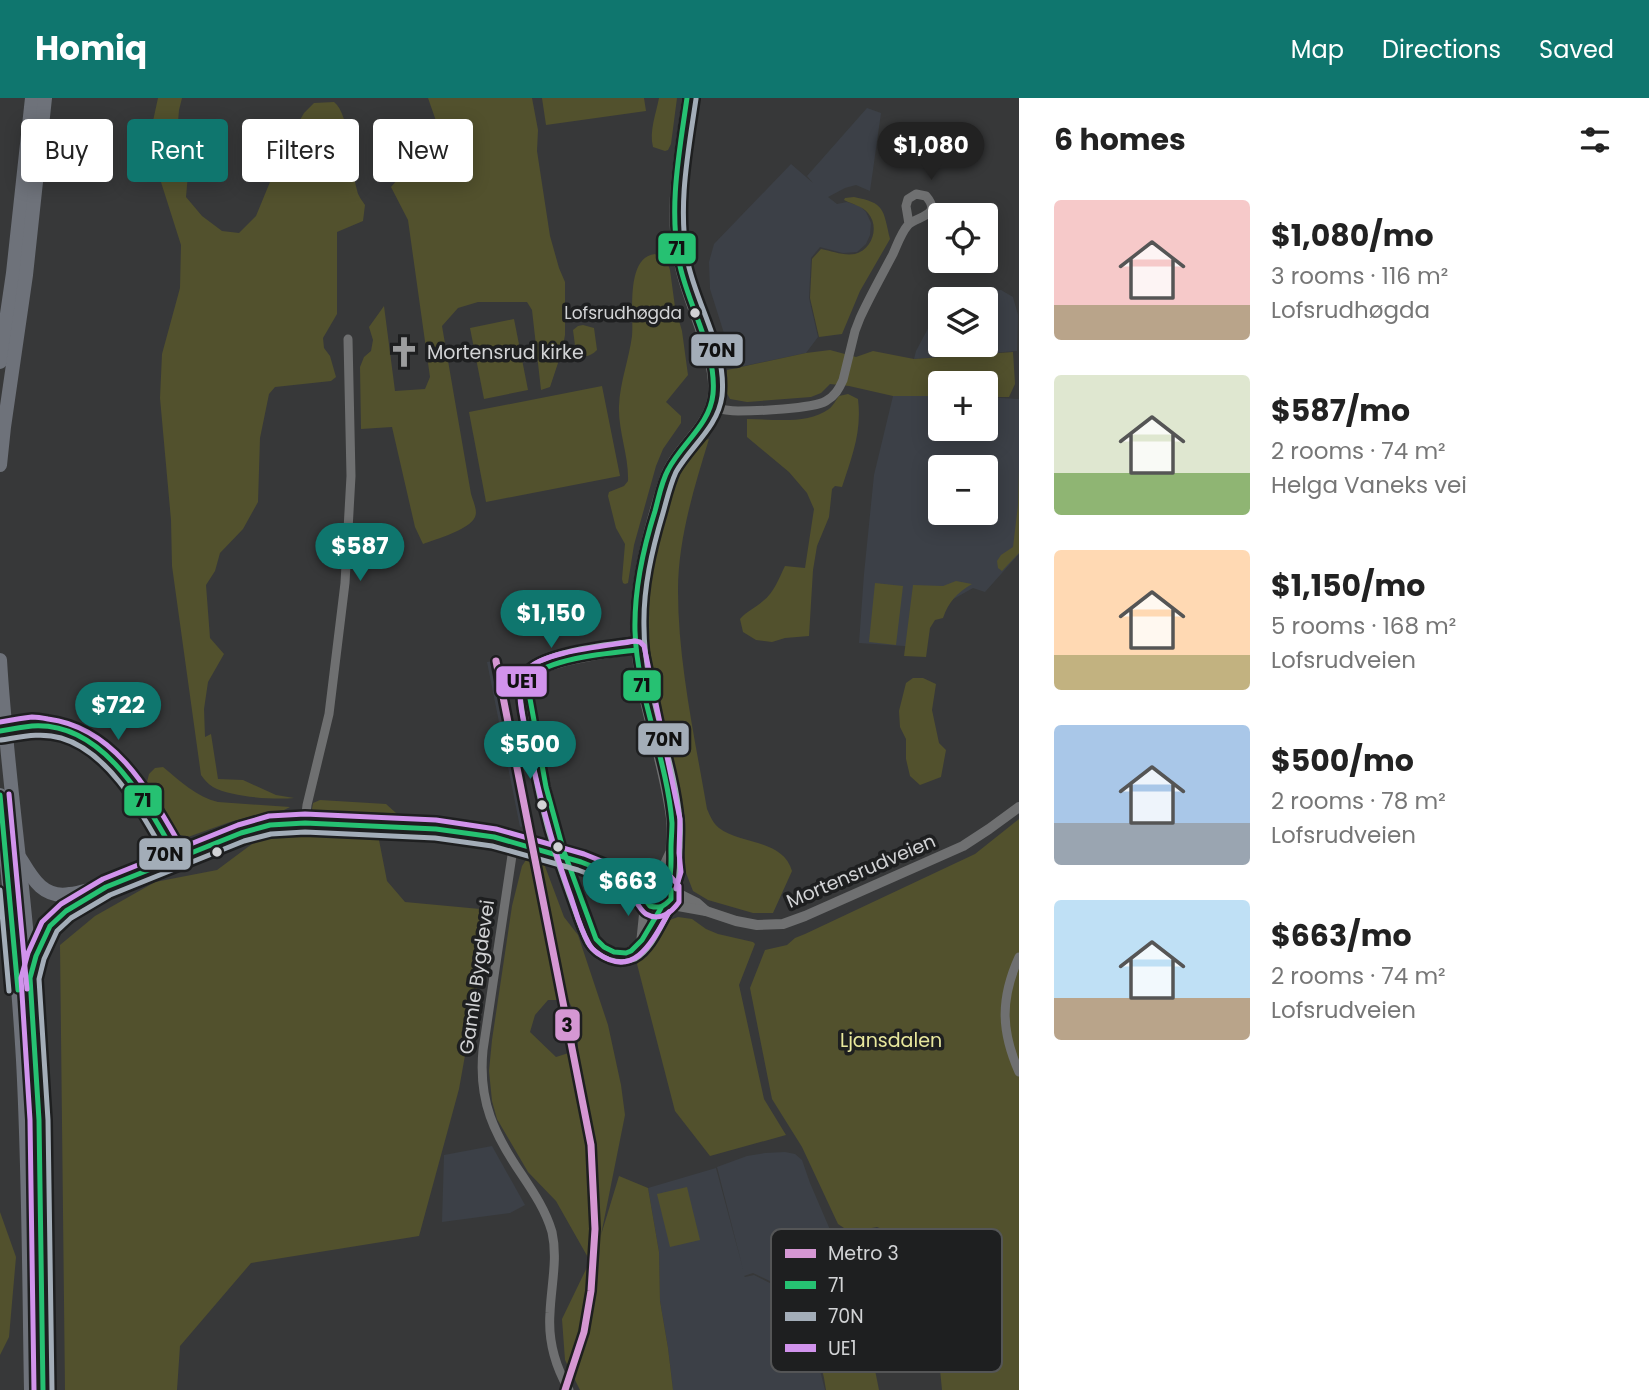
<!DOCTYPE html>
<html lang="en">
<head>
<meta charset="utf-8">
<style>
  :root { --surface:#fff; --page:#f6f6f6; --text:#222; --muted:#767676; --accent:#0f766e }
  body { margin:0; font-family:Poppins,sans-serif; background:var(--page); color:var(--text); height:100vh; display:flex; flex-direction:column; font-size:26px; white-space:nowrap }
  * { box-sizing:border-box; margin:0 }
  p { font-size:23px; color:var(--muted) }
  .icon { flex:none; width:38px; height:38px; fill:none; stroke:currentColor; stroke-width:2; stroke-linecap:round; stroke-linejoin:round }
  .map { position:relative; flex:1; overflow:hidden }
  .drawer { display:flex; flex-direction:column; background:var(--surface); width:630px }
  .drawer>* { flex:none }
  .hud { position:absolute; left:21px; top:21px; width:665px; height:63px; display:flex; gap:14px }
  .fabs { position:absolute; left:928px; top:105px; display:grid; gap:14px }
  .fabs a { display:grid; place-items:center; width:70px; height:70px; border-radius:7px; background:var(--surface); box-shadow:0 4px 18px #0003; font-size:35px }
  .price { position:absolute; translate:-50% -60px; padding:0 16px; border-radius:24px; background:var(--accent); color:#fff; font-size:23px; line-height:46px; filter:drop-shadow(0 2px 4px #0008) }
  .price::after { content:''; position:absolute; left:50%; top:42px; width:21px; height:16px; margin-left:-10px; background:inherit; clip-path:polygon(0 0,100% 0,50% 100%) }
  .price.selected { background:#222; color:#fff }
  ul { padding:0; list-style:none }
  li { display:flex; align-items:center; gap:21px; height:175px; padding:0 35px }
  li span { display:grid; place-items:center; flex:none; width:196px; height:140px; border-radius:7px; color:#555 }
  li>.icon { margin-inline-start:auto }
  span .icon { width:84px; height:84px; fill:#fffc; stroke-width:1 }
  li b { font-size:30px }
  h2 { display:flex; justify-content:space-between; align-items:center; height:84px; padding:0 35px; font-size:30px }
  .pill { padding:0 24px; border-radius:7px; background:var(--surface); box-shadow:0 4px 18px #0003; font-size:24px; line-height:63px }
  .pill.selected { background:var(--accent); color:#fff }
  header { display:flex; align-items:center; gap:42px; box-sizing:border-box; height:98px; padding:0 35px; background:var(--accent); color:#fff }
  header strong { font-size:33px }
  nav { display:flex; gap:38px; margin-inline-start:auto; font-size:24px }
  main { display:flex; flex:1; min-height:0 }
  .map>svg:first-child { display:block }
  .built { fill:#3c4047; fill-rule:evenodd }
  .green { fill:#52512d; fill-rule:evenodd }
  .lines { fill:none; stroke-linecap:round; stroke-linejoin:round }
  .minor { stroke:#6f7071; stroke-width:9 }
  .tertiary { stroke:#6f7071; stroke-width:10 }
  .trunk { stroke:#6e727a; stroke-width:14 }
  .bus-1-casing { stroke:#1e1f20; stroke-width:10 }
  .bus-2-casing { stroke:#1e1f20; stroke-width:10 }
  .bus-3-casing { stroke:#1e1f20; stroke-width:10 }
  .bus-1 { stroke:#26c172; stroke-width:5 }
  .bus-2 { stroke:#a3adb8; stroke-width:5 }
  .bus-3 { stroke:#d193ec; stroke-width:5 }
  .metro-1-casing { stroke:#1e1f20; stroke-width:12 }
  .metro-1 { stroke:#d597d3; stroke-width:7 }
  .bus-dot { fill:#d2d3d5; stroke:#1e1f20; stroke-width:2.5 }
  .labels { text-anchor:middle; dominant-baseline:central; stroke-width:7; stroke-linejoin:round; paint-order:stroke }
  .bus-label { font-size:17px; fill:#d2d3d5; stroke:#1e1f20; text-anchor:end }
  .poi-label { font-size:19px; fill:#d2d3d5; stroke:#1e1f20; text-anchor:start }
  .street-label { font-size:19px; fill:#d2d3d5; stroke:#1e1f20 }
  .park-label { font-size:19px; fill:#e9e89d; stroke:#1e1f20 }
  .key { fill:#1e1f20; stroke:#545556; stroke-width:2 }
  .key-label { font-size:19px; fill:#d2d3d5 }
  .line-badge { stroke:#1e1f20; stroke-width:2.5 }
  .pale-badge-label { font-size:19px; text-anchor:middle; font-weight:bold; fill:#111 }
</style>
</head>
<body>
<header>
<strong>Homiq</strong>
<nav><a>Map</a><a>Directions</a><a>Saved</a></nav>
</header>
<main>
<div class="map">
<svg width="1019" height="1292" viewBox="0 0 1019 1292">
  <rect width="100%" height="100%" fill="#373839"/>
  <g class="built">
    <polygon points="867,10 881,15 870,93 856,87 845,90 828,99 837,106 847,104 860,108 866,114 871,125 870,137 866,146 857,154 843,155 820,149 811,160 809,200 818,239 806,255 735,270 710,191 709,164 714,146 791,66 813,85 807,78"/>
    <polygon points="980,191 1001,192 1013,199 1018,217 1017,253 914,261 916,253 940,208 940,247 985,247 985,201 943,201 945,199 958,194"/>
    <path d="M893 298H940V331H985V299L1019 301V456L985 494 973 490 932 513 919 549 859 545 864 476 874 377ZM940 369H985V415H940Z"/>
    <polygon points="498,562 530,727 520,729 487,564"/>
    <polygon points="492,1048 525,1107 510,1115 442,1124 444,1057"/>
    <polygon points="785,1054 795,1056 802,1062 810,1085 855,1190 796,1198 795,1195 753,1175 744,1178 745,1179 754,1177 795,1198 804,1226 812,1241 825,1292 673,1292 668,1250 660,1203 659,1154 648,1090 716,1070 743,1171 717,1069 747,1058 765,1055"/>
  </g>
  <g class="green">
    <path d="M158 0H182L179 12 178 24C191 38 198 38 216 37 218 60 202 61 188 76L186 99 202 118 222 133 239 135 256 118 284 50 304 15 314 5 334 4C350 16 351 71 357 92 358 98 362 102 365 107L363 123 337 134V216L323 240 324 250 330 258 336 279 331 283 275 289 269 296 260 340 258 404 243 431 220 455 215 473 206 487 210 540 224 556 208 584 204 611 205 639 211 636 218 681 243 682 276 697 294 700C274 702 231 699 213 689 208 686 204 681 201 677L172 468 171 422 160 300 162 256 180 190 181 147 160 81 153 23Z"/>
    <path d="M428 0H532L538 32 537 53 550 138 559 170 565 184V237L562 253 550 289 541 292 532 212 527 204H478L458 210 442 228 471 396C473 403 478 413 475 419 469 432 436 441 423 446L415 429 392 329 361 331 360 269 364 259 371 253 373 242 369 229 384 208 395 293 425 291 430 279 408 122 391 89 409 68 442 40Z"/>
    <polygon points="542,0 644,0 646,13 546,27"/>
    <path d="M659 0H677L671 46 668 52 665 53 653 49C649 33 656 16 659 0Z"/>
    <path d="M854 99C885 105 883 111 890 141L860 193 842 236 819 239 810 200 812 161 821 151C832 153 843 158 855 156 872 152 880 129 868 115 862 108 852 106 844 102L845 100Z"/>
    <path d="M655 156 668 166 670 172 675 209 682 233 688 277 666 304 681 318V325L663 351 656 368 634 447 628 485 625 486 623 485 622 481 625 446 616 430 608 398 609 394 624 388 628 383C629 358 618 333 619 308 620 284 629 261 632 238 634 217 625 159 655 156Z"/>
    <polygon points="514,221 528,292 484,301 470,230"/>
    <path d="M583 227 594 230 597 252C590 259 584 260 576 255L573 232 578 228Z"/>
    <polygon points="830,252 856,259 873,253 914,261 1013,254 1015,286 1009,299 985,299 985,285 940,285 940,298 893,298 849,288 830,286 821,295 811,299 747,304 730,301 724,290 727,272 806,255"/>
    <polygon points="602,288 620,378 486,404 469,314"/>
    <path d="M848 296 858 301C862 334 852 358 842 389L835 388 832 391 829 419 817 448 813 472 809 538 785 540 772 544 756 542 743 534 740 521C747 513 755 510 763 503 774 495 779 480 785 468L805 470 814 411 807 395 789 374 747 339V321C773 321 807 327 829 311 833 308 836 302 839 298Z"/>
    <path d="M709 341C694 390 678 441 678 493 678 564 695 641 707 711 710 718 713 725 719 730 739 746 783 741 792 773L773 815H753L708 802 693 793 683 767 680 754 678 712 659 634 646 555 643 526 646 479 652 446 667 394 676 375 692 351 702 343Z"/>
    <polygon points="1019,372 1019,455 1002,473 998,470 997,463 1001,457 1013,449 1018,407"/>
    <path d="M956 483 972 486C957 495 949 503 943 520L935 522 930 530 926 559 904 558 913 487 943 488Z"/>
    <polygon points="875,485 903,488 896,547 869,544"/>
    <polygon points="913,580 923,580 936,586 932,612 939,645 946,652 941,679 920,687 910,678 906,661 906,641 900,629 899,613 906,585"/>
    <path d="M163 669C180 683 197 699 218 704L290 709 284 712 260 716 230 724 188 739 180 737 173 730 146 688 149 676 155 670Z"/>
    <polygon points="320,702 386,706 407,725 323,721 316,718 312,711 313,705"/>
    <polygon points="1019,721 1019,1292 942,1292 935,1221 915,1144 877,1129 850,1134 838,1126 802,1049 772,1001 750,890 765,852 787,847 795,840 805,836 975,756"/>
    <polygon points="264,737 378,737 387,783 405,804 491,812 459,991 419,1138 251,1165 180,1248 177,1292 65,1292 60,847 95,818 155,784 217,772"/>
    <path d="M526 762 543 763 564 819 578 837 608 927 621 987 625 1017 601 1137 619 1078 648 1090 659 1154 660 1203 668 1250 673 1292H580L565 1262 562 1221 590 1163 556 1103 528 1074 497 1021 492 1003 489 973 492 942 512 808 522 768ZM548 902H568L578 921V952L556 959 530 934 535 917Z"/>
    <polygon points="678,819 692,821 706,831 718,836 753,844 755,846 739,887 764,1001 786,1037 710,1058 675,1013 637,866 638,860 649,852 667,823"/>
    <polygon points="687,1089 700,1142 670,1149 657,1096"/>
    <polygon points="0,1114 16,1159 9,1239 0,1257"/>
    <path d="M855 1190 863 1212 879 1292H826C822 1259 807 1229 796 1198Z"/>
  </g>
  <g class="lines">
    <g class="minor">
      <path d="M710 309C719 311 728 313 738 313 755 313 812 311 826 303 835 298 839 291 843 282L855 233 860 220C870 198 882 177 893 156 897 147 901 135 908 127 917 118 943 118 926 98L916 96 908 101 906 108 909 126"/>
      <path d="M636 552C616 554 550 563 536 575 530 580 529 587 529 595 540 679 563 763 596 841 605 853 623 861 636 849 644 842 655 821 661 810"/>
      <polyline points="305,725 307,707 329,616 345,485 351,378 348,241"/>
      <path d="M514 744 483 952C478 1003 494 1036 522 1077 534 1095 546 1113 552 1134 558 1161 551 1188 550 1215 548 1242 555 1268 569 1292"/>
      <polyline points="641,841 645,802"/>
      <path d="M1019 859C1000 901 1001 933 1019 974"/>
    </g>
    <g class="tertiary">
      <path d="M0 633C99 605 136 692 178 761 206 751 233 735 263 729 292 722 324 725 353 727 413 729 471 732 528 748 570 758 609 778 651 785"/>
      <polyline points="617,778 625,786 644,799"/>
      <polyline points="657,783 670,755"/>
      <circle cx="658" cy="797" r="14"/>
      <path d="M668 788C672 777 671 769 671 757 670 745 673 733 671 720 663 657 637 597 635 533 634 491 644 448 656 408 660 394 663 380 670 368 684 343 710 326 713 296 716 258 688 207 680 169 667 112 680 56 687 0"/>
      <polyline points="671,792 697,805 706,813"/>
      <polyline points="667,806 706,813 736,823 757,827 783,826 805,818 963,748 989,731 1019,709"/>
    </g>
    <g class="trunk">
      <polyline points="0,264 13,175 32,0"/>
      <polyline points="0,367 4,329 26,177 45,0"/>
      <path d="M0 562C6 663 21 763 29 863 40 1006 41 1149 43 1292"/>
      <path d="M0 697C9 785 18 874 23 962 29 1072 29 1182 31 1292"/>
      <path d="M20 760C32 780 43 801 70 796 79 795 88 792 97 790"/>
      <polyline points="33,870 36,858 50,828 66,813 106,789 178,761"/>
    </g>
    <defs>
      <g id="bus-1">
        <path d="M636 552C611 555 549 560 532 579L529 595 546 689 563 751 596 841 604 849 614 854 626 855 631 853 642 842 661 810"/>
        <path d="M0 633C11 631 22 629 32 628 106 623 147 708 178 761"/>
        <polyline points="0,697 18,892"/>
        <path d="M617 778 651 785 660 783 666 786 671 792V801C664 808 660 811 650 808 641 795 628 789 617 778Z"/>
        <path d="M668 788C672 776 671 764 671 751 671 742 672 734 672 725 667 660 637 598 635 533 634 492 643 451 655 413 659 399 661 385 668 372 681 346 710 327 713 296 717 254 689 209 680 168 668 112 679 56 687 0"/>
        <polyline points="43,1292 39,1022 30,880 36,858 50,828 66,813 106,789 241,735 270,727 305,725 436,731 494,739 581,764 617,778"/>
      </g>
      <g id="bus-2">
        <path d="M635 543C610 546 538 553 525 575 521 580 520 588 520 595 521 612 525 630 529 647 538 698 551 748 569 796 575 812 580 830 588 845 597 860 619 868 635 861 651 852 660 830 669 814"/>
        <path d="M1 642C21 639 41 634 61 640 113 655 145 722 170 765"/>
        <path d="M676 791C681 777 679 763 680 749 680 740 681 731 680 722 674 657 644 595 644 529 643 490 652 452 663 415 667 401 670 387 676 374 691 348 718 329 722 298 727 252 697 208 688 165 677 110 688 55 696 1"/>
        <polyline points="0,792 9,893"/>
        <polyline points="52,1292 48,1022 39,881 44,861 57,833 71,820 110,797 244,743 271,736 305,734 435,740 492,748 578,772 612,785"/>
      </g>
      <g id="bus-3">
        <path d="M0 624C11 622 22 620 32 619 38 619 43 620 48 621 119 630 153 701 186 757"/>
        <polyline points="9,696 27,891"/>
        <path d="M669 814C654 840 635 882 599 856 594 853 590 849 588 844 580 830 576 814 571 799 553 750 540 700 529 649 526 632 520 614 520 597 520 588 522 579 527 572 543 553 609 548 635 543L640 544 644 548 680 721 679 755 681 774 676 790"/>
        <path d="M34 1292 30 1022 21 880 28 855 42 824 61 806 103 781 238 727 269 718 305 716 436 722 496 731 584 756 619 770 651 776 663 775 671 779 679 788V804C672 814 660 824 646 816 641 813 639 807 635 803 627 797 619 792 612 785"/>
      </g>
    </defs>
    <use href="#bus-1" class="bus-1-casing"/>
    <use href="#bus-2" class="bus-2-casing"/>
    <use href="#bus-3" class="bus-3-casing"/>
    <use href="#bus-1" class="bus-1"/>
    <use href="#bus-2" class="bus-2"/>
    <use href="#bus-3" class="bus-3"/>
    <defs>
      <polyline id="metro-1" points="496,563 591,1047 595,1131 591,1193 584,1234 565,1292"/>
    </defs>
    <use href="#metro-1" class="metro-1-casing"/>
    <use href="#metro-1" class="metro-1"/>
  </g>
  <defs>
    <symbol id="church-bare" viewBox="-9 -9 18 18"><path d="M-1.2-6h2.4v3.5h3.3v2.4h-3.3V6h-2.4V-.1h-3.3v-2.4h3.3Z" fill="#9c9d9e" stroke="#1e1f20" stroke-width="2.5" paint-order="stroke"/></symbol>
  </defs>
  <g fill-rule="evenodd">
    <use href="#church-bare" x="382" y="232" width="44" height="44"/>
  </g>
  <g class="bus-dot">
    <circle cx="695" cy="215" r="6"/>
    <circle cx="542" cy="707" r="6"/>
    <circle cx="558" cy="749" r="6"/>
    <circle cx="217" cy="754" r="6"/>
  </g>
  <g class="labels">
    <g class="bus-label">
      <text x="682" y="215">Lofsrudhøgda</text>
    </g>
    <g class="poi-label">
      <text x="427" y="254">Mortensrud kirke</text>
    </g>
    <g class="street-label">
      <text transform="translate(861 773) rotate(-23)">Mortensrudveien</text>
      <text transform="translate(477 879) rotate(-82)">Gamle Bygdevei</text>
    </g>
    <g class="park-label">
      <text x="891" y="942">Ljansdalen</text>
    </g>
  </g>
  <rect x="771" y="1131" width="231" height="143" rx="10" class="key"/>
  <rect x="785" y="1151" width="31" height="9" fill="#d597d3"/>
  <rect x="785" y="1183" width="31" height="8" fill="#26c172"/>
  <rect x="785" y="1214" width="31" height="9" fill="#a3adb8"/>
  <rect x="785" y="1246" width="31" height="8" fill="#d193ec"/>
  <g class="key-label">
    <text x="828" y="1162">Metro 3</text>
    <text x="828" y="1194">71</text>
    <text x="828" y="1225">70N</text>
    <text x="828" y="1257">UE1</text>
  </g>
  <g class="line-badge">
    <rect x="657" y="134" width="40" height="33" rx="7" fill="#26c172"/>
    <rect x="690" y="235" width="54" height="34" rx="7" fill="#a3adb8"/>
    <rect x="495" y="567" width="53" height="33" rx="7" fill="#d193ec"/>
    <rect x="622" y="571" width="40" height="33" rx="7" fill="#26c172"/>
    <rect x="637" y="624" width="53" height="34" rx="7" fill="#a3adb8"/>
    <rect x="123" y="686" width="40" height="33" rx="7" fill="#26c172"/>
    <rect x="138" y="739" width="54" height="34" rx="7" fill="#a3adb8"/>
    <rect x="554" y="910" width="27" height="34" rx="7" fill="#d597d3"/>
  </g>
  <g class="pale-badge-label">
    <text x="677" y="157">71</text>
    <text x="717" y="259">70N</text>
    <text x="522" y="590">UE1</text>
    <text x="642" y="594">71</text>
    <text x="664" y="648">70N</text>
    <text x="143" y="709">71</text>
    <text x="165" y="763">70N</text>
    <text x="567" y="934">3</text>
  </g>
</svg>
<div class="fabs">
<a><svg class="icon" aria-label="locate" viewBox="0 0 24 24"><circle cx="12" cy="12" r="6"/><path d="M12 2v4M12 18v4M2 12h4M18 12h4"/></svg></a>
<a><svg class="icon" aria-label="layers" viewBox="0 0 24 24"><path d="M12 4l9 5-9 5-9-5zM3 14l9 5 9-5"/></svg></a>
<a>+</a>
<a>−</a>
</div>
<b class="price selected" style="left:931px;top:84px">$1,080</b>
<b class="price" style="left:360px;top:485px">$587</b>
<b class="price" style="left:551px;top:552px">$1,150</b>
<b class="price" style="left:118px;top:644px">$722</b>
<b class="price" style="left:530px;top:683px">$500</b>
<b class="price" style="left:628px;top:820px">$663</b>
<div class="hud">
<a class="pill">Buy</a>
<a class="pill selected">Rent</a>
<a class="pill">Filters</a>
<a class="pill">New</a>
</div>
</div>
<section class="drawer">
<h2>6 homes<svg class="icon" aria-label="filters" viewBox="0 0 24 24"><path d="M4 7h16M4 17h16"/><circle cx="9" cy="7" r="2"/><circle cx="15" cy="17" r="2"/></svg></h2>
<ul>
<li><span style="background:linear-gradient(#f6c9c9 75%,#b9a48a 0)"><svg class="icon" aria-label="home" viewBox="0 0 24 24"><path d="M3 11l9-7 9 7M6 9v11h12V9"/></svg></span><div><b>$1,080/mo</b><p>3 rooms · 116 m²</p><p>Lofsrudhøgda</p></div></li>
<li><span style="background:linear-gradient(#dfe7d0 70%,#8fb573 0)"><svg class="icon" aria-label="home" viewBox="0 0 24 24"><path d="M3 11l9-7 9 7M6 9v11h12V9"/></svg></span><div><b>$587/mo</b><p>2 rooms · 74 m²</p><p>Helga Vaneks vei</p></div></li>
<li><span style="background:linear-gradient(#ffd9b3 75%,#c2b280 0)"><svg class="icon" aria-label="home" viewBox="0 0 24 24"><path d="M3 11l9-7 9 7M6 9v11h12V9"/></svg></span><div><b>$1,150/mo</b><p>5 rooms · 168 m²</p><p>Lofsrudveien</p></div></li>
<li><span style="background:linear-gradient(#a9c7e8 70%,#9aa5b1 0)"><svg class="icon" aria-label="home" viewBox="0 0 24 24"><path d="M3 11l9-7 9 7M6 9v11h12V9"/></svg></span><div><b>$500/mo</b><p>2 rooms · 78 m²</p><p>Lofsrudveien</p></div></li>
<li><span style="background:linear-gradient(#bfe0f5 70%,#b9a48a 0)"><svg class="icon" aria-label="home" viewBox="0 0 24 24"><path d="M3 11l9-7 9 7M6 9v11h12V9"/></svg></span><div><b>$663/mo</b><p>2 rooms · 74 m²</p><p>Lofsrudveien</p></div></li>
</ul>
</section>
</main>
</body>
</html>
